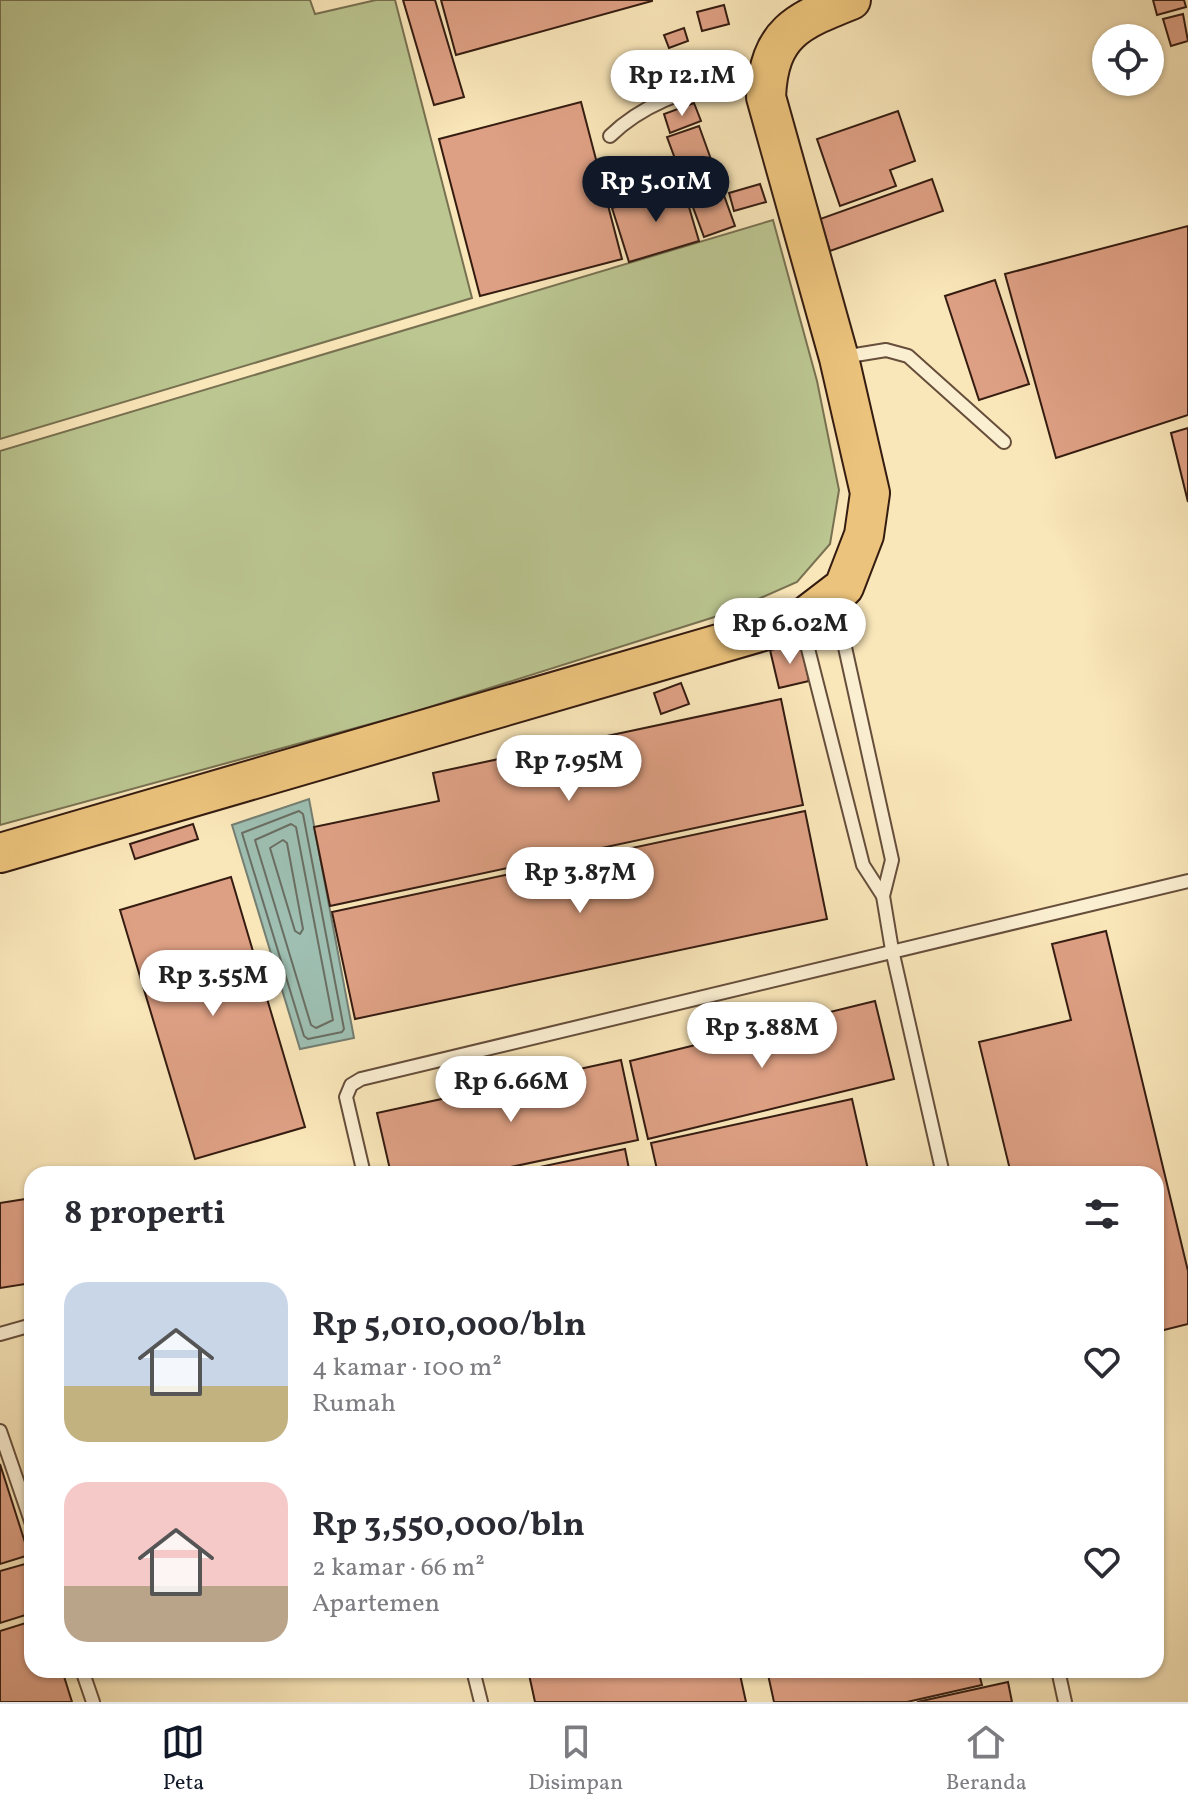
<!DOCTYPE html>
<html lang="id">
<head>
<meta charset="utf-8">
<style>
  :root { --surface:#fff; --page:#f7f7f7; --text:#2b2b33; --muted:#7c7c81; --line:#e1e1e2; --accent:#111827 }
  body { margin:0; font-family:Vollkorn,serif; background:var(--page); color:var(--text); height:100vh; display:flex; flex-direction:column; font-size:30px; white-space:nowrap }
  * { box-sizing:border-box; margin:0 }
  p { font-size:26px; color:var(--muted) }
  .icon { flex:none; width:44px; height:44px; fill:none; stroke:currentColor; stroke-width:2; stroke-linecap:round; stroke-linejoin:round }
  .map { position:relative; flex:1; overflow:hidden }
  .sheet { position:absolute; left:24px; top:1166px; width:1140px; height:512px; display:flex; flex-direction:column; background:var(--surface); border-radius:24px; box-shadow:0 2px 6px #0004 }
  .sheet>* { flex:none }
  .fabs { position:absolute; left:1092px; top:24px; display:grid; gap:16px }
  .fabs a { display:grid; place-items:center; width:72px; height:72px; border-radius:50%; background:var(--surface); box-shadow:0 2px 6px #0004; font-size:40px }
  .price { position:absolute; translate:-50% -68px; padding:0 18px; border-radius:28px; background:#fff; color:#222; font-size:26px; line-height:52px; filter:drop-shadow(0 2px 4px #0008) }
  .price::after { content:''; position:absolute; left:50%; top:48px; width:24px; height:18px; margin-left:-12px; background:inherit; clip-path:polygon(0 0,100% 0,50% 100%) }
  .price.on { background:var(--accent); color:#fff }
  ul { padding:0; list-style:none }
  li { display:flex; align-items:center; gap:24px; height:200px; padding:0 40px }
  li span { display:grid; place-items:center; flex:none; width:224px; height:160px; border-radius:24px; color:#555 }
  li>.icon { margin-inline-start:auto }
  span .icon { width:96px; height:96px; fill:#fffc; stroke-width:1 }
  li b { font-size:34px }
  h2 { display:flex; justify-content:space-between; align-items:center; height:96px; padding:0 40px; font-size:34px }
  .menu { display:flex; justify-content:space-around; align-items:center; height:112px; border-top:2px solid var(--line); background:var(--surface); font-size:22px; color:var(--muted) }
  .menu a { display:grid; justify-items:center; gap:4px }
  .menu .on { color:var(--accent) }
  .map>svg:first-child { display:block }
  .green { fill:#bbc691; stroke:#787151; stroke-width:2 }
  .water { fill:#9ebfb2; stroke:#747e72; stroke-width:2 }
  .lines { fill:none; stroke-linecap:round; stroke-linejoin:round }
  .shore { stroke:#6a6e62; stroke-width:2 }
  .building { fill:#dea084; stroke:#351c11; stroke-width:2 }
  .lane-casing { stroke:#664e3b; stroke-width:16 }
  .primary-casing { stroke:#351c11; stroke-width:42 }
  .lane { stroke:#fbefd2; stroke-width:12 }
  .primary { stroke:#ecc37c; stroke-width:38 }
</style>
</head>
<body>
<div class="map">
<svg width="1188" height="1702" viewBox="0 0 1188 1702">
  <rect width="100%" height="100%" fill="#f9e6b9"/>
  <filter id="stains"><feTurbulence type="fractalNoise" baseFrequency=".0025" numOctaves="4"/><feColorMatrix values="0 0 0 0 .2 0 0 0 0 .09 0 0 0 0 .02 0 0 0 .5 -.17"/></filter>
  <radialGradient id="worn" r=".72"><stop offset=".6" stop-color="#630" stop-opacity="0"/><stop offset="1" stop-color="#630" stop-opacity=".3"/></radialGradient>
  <g class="green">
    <polygon points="0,0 310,0 315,14 376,0 395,0 472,298 0,439"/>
    <polygon points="773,220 817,381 839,490 830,544 797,582 724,614 414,712 0,825 0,451"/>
  </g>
  <polygon class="water" points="309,799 354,1038 300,1049 232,825"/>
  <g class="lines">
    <g class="shore">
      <polygon points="299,811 303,814 344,1029 342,1032 308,1039 304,1036 242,833"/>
      <polygon points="291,824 296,827 333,1020 316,1028 311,1025 255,840"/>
      <polygon points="283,840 287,843 303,929 300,934 295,931 270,848"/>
    </g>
  </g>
  <g class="building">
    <polygon points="403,0 435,0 464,97 434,105"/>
    <polygon points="441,0 652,0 652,1 456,55"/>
    <polygon points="1153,0 1184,0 1186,7 1157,15"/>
    <polygon points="724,5 729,24 702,31 697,12"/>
    <polygon points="1183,14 1188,41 1171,46 1163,19"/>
    <polygon points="684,28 688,41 669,48 664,35"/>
    <polygon points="581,102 622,259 480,296 439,139"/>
    <polygon points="694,103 701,121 670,133 664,114"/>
    <polygon points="898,111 915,161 890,170 896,186 840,206 817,139"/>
    <polygon points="699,126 735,226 704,237 667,137"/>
    <polygon points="932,179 943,211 830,251 820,219"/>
    <polygon points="760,184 766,202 734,211 729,193"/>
    <polygon points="683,187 699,241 629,262 612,208"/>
    <polygon points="1188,226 1188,415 1056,458 1005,274"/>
    <polygon points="995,280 1029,384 979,400 945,296"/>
    <polygon points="1188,428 1188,502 1171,433"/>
    <polygon points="801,644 809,681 779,688 770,650"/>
    <polygon points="681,683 689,704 661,714 654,693"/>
    <polygon points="781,699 803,805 330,906 314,827 439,801 433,773"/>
    <polygon points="805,811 827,919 355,1019 332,912"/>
    <polygon points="193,824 198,839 135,859 130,844"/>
    <polygon points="231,877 305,1127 195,1159 120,910"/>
    <polygon points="1106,931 1188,1271 1188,1324 1156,1332 1156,1174 1011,1174 979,1042 1071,1020 1052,944"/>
    <polygon points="875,1001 894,1079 648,1139 630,1061"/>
    <polygon points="621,1060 638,1140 478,1174 391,1174 377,1113"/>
    <polygon points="852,1099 869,1174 658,1174 651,1143"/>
    <polygon points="625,1149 630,1174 507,1174"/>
    <polygon points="32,1198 32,1283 0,1288 0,1203"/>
    <polygon points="0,1464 29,1555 0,1564"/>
    <polygon points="32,1562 32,1613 0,1623 0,1571"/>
    <polygon points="32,1621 32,1670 62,1670 72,1702 0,1702 0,1631"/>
    <polygon points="528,1670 739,1670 746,1702 535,1702"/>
    <polygon points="767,1670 978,1670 982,1685 907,1702 774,1702"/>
    <polygon points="1008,1682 1012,1702 917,1702"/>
  </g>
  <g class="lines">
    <defs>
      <g id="lane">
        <path d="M610 136C653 94 707 87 762 68"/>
        <polyline points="843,357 886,350 908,356 1004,442"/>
        <polyline points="835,602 892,860 883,896 892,950 943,1174"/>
        <polyline points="802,625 863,865 883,896"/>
        <polyline points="364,1174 346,1097 351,1085 361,1079 1188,881"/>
        <polyline points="0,1334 32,1325"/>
        <polyline points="0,1431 32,1524"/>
        <polyline points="82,1670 93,1702"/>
        <polyline points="473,1670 481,1702"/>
        <polyline points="1058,1670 1065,1702"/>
      </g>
      <path id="primary" d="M0 853 801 620 844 587 864 535 870 493 839 358 766 97C769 32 798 21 851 0"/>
    </defs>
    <use href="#lane" class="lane-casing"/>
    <use href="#primary" class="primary-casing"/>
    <use href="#lane" class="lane"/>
    <use href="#primary" class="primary"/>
  </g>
  <rect width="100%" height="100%" filter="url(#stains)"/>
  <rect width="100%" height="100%" fill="url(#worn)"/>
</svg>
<div class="fabs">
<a><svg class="icon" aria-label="locate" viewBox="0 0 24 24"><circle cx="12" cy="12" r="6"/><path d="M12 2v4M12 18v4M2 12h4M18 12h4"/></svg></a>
</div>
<b class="price" style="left:682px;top:118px">Rp 12.1M</b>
<b class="price on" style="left:656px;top:224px">Rp 5.01M</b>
<b class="price" style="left:790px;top:666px">Rp 6.02M</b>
<b class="price" style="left:569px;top:803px">Rp 7.95M</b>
<b class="price" style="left:580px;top:915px">Rp 3.87M</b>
<b class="price" style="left:213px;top:1018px">Rp 3.55M</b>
<b class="price" style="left:762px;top:1070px">Rp 3.88M</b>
<b class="price" style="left:511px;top:1124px">Rp 6.66M</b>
<section class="sheet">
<h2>8 properti<svg class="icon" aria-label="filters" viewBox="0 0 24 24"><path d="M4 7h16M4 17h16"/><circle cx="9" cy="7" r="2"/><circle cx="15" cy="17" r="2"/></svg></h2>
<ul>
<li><span style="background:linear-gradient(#c9d6e8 65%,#c2b280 0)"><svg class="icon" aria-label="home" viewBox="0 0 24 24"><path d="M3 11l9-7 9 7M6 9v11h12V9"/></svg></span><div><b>Rp 5,010,000/bln</b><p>4 kamar · 100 m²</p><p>Rumah</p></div><svg class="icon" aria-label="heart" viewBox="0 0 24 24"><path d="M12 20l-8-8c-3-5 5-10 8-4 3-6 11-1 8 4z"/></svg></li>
<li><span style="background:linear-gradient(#f6c9c9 65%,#b9a48a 0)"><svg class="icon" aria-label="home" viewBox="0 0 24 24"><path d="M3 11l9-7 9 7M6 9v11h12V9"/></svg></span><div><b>Rp 3,550,000/bln</b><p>2 kamar · 66 m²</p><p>Apartemen</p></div><svg class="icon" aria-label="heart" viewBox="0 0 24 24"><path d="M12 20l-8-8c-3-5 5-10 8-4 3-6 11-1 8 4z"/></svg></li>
</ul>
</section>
</div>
<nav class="menu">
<a class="on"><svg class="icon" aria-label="map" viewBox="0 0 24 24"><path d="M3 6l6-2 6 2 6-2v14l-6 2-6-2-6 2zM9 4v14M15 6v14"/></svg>Peta</a>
<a><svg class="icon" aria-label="saved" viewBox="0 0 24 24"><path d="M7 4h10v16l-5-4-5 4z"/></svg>Disimpan</a>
<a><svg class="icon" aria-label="home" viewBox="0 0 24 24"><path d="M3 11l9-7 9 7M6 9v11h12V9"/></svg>Beranda</a>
</nav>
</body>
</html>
